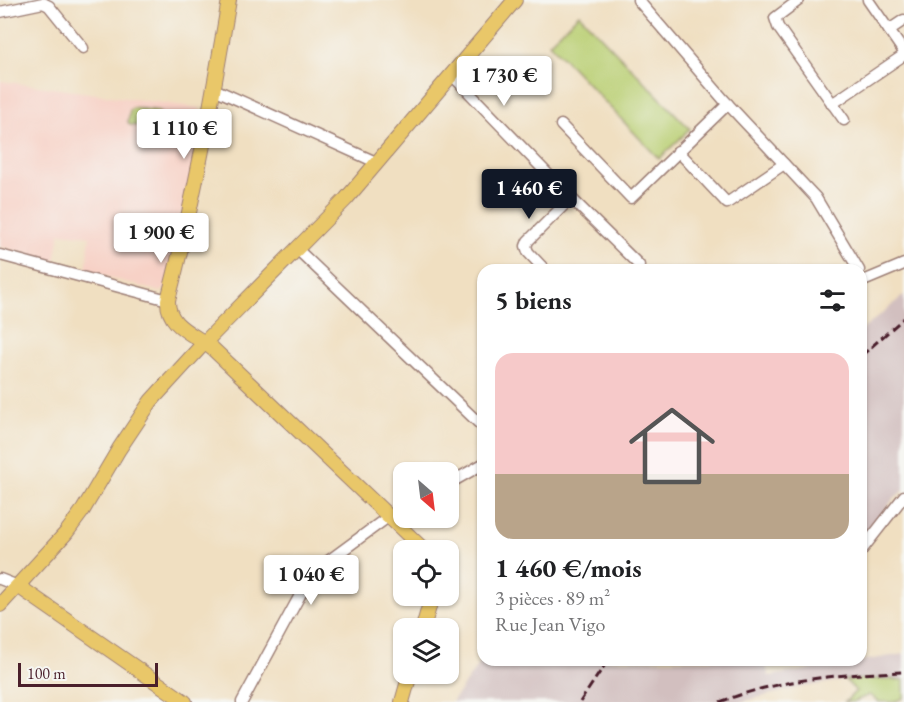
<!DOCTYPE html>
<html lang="fr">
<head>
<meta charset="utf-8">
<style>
  :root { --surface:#fff; --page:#f6f6f6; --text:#202124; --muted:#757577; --line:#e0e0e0; --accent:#111827 }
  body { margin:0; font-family:"EB Garamond",serif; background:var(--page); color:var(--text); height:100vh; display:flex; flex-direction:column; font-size:22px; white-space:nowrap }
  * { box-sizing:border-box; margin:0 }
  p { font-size:20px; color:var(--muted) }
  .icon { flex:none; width:33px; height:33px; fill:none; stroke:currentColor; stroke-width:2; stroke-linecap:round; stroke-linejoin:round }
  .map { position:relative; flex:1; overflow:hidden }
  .side { position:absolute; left:477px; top:264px; width:390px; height:402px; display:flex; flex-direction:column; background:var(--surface); border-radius:18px; box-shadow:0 2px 4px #0004 }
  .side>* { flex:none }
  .needle { width:39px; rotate:152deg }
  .tools { position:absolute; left:393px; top:462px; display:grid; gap:12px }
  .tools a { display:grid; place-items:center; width:66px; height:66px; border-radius:12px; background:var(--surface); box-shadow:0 2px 4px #0004; font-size:30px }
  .scale { position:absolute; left:18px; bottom:15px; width:140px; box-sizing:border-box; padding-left:6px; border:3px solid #4a1f2b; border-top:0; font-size:16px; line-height:21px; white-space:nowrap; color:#4a1f2b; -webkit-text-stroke:4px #f6f6f2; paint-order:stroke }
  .price { position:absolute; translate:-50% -51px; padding:0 14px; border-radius:6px; background:#fff; color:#222; font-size:20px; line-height:39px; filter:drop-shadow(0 2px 3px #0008) }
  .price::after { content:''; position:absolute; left:50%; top:36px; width:18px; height:14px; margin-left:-9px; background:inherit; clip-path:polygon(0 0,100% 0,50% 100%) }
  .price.current { background:var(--accent); color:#fff }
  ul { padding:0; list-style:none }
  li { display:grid; align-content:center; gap:12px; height:318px; padding:0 18px }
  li+li { border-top:2px solid var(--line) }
  li span { display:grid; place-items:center; height:186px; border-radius:18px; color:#555 }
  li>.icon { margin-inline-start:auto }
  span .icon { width:108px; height:108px; fill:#fffc; stroke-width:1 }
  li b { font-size:26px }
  h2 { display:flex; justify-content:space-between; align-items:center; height:72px; padding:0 18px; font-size:26px }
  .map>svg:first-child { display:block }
  .built { fill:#f7d1c6 }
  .industrial { fill:#d2bfbf }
  .green { fill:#bacf73; stroke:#82774f; stroke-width:1.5 }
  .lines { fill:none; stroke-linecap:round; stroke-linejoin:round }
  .minor-casing { stroke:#9d7f76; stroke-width:13 }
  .major-casing { stroke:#9d7f76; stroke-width:16 }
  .minor { stroke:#fff; stroke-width:10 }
  .major { stroke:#e9c769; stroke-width:14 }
  .rail { stroke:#4a1f2b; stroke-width:3; stroke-dasharray:9 4.5; stroke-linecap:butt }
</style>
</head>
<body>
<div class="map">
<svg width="904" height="702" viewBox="0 0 904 702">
  <rect width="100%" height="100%" fill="#f6f6f2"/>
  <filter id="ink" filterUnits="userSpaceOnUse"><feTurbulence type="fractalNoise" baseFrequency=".0167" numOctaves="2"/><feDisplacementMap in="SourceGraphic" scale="12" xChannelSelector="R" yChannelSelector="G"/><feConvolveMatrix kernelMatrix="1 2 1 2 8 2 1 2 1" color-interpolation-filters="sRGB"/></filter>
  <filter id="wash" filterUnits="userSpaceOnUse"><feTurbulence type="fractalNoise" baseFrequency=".008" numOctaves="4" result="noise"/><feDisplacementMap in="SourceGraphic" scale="24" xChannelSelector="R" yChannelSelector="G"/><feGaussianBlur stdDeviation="1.35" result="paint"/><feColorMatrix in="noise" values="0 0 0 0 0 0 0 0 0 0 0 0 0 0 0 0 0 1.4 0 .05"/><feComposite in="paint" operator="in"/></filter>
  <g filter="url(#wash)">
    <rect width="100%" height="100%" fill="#f0dfc1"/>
    <polygon class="built" points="0,81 200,108 189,194 185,209 182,210 167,288 160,292 86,271 90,236 60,233 55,262 0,247"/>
    <g class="industrial">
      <polygon points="904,295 904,490 894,498 861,542 861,331"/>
      <polygon points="904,654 904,679 845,680 797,688 740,702 452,702 483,658 483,660 764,660 769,676"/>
    </g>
    <g class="green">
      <polygon points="579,14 690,129 659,159 549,43"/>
      <polygon points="133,108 158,111 160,114 159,126 156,128 130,125 128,122 130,110"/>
      <polygon points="883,679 904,680 904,698 894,702 879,702 869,695 853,702 845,702 856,691 845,680"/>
    </g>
  </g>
  <g filter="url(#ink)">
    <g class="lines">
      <defs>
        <g id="minor">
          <polyline points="638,0 724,100 816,198 859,270"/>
          <polyline points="799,0 775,18 778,27 844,120"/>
          <polyline points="868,0 904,52"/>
          <polyline points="0,12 43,3 49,6 83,48"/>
          <polyline points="889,30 904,20"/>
          <polyline points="452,75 571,198 528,241 526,246 528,252 545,270"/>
          <polyline points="214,89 378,163"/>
          <polyline points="832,104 904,55"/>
          <polyline points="561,125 631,198 728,104"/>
          <polyline points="678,151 727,203 784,164"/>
          <polyline points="571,198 639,265"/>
          <polyline points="297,249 483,427"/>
          <polyline points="0,255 168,300"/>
          <polyline points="861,282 904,264"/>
          <polyline points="448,484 483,464"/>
          <polyline points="861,551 904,496"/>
          <polyline points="0,579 18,586"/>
          <polyline points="242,702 305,586 320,567 388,517 404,509"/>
        </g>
        <g id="major">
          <path d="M229 0C212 101 194 201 168 300 167 327 195 334 213 349L424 550"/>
          <polyline points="18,586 185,702"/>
          <polyline points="0,605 66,533 83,510 119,449 151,401 205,342 346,199 515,0"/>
          <polyline points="423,628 432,596"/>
          <polyline points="402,702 410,674"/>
        </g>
      </defs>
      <use href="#minor" class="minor-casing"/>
      <use href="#major" class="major-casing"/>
      <use href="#minor" class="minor"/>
      <use href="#major" class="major"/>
      <g class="rail">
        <polyline points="861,356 904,318"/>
        <polyline points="580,702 608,660"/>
        <path d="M720 702C779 679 841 674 904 672"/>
      </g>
    </g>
  </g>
</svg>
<div class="tools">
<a><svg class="needle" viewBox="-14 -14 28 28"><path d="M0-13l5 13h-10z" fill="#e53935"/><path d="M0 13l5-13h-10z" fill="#757577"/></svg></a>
<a><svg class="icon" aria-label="locate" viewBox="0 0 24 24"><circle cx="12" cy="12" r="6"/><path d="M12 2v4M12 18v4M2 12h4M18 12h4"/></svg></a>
<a><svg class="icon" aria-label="layers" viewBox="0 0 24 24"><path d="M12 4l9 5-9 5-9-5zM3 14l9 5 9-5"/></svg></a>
</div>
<div class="scale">100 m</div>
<b class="price" style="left:504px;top:107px">1 730 €</b>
<b class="price" style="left:184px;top:160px">1 110 €</b>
<b class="price current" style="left:529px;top:220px">1 460 €</b>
<b class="price" style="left:161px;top:264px">1 900 €</b>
<b class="price" style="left:311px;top:606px">1 040 €</b>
<section class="side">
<h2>5 biens<svg class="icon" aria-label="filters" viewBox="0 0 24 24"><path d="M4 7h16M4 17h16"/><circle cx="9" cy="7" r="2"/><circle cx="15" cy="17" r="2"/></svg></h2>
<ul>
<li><span style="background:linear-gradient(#f6c9c9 65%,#b9a48a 0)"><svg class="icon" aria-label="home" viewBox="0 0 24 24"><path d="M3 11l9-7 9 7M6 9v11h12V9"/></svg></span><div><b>1 460 €/mois</b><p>3 pièces · 89 m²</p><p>Rue Jean Vigo</p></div></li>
</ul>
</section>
</div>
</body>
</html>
